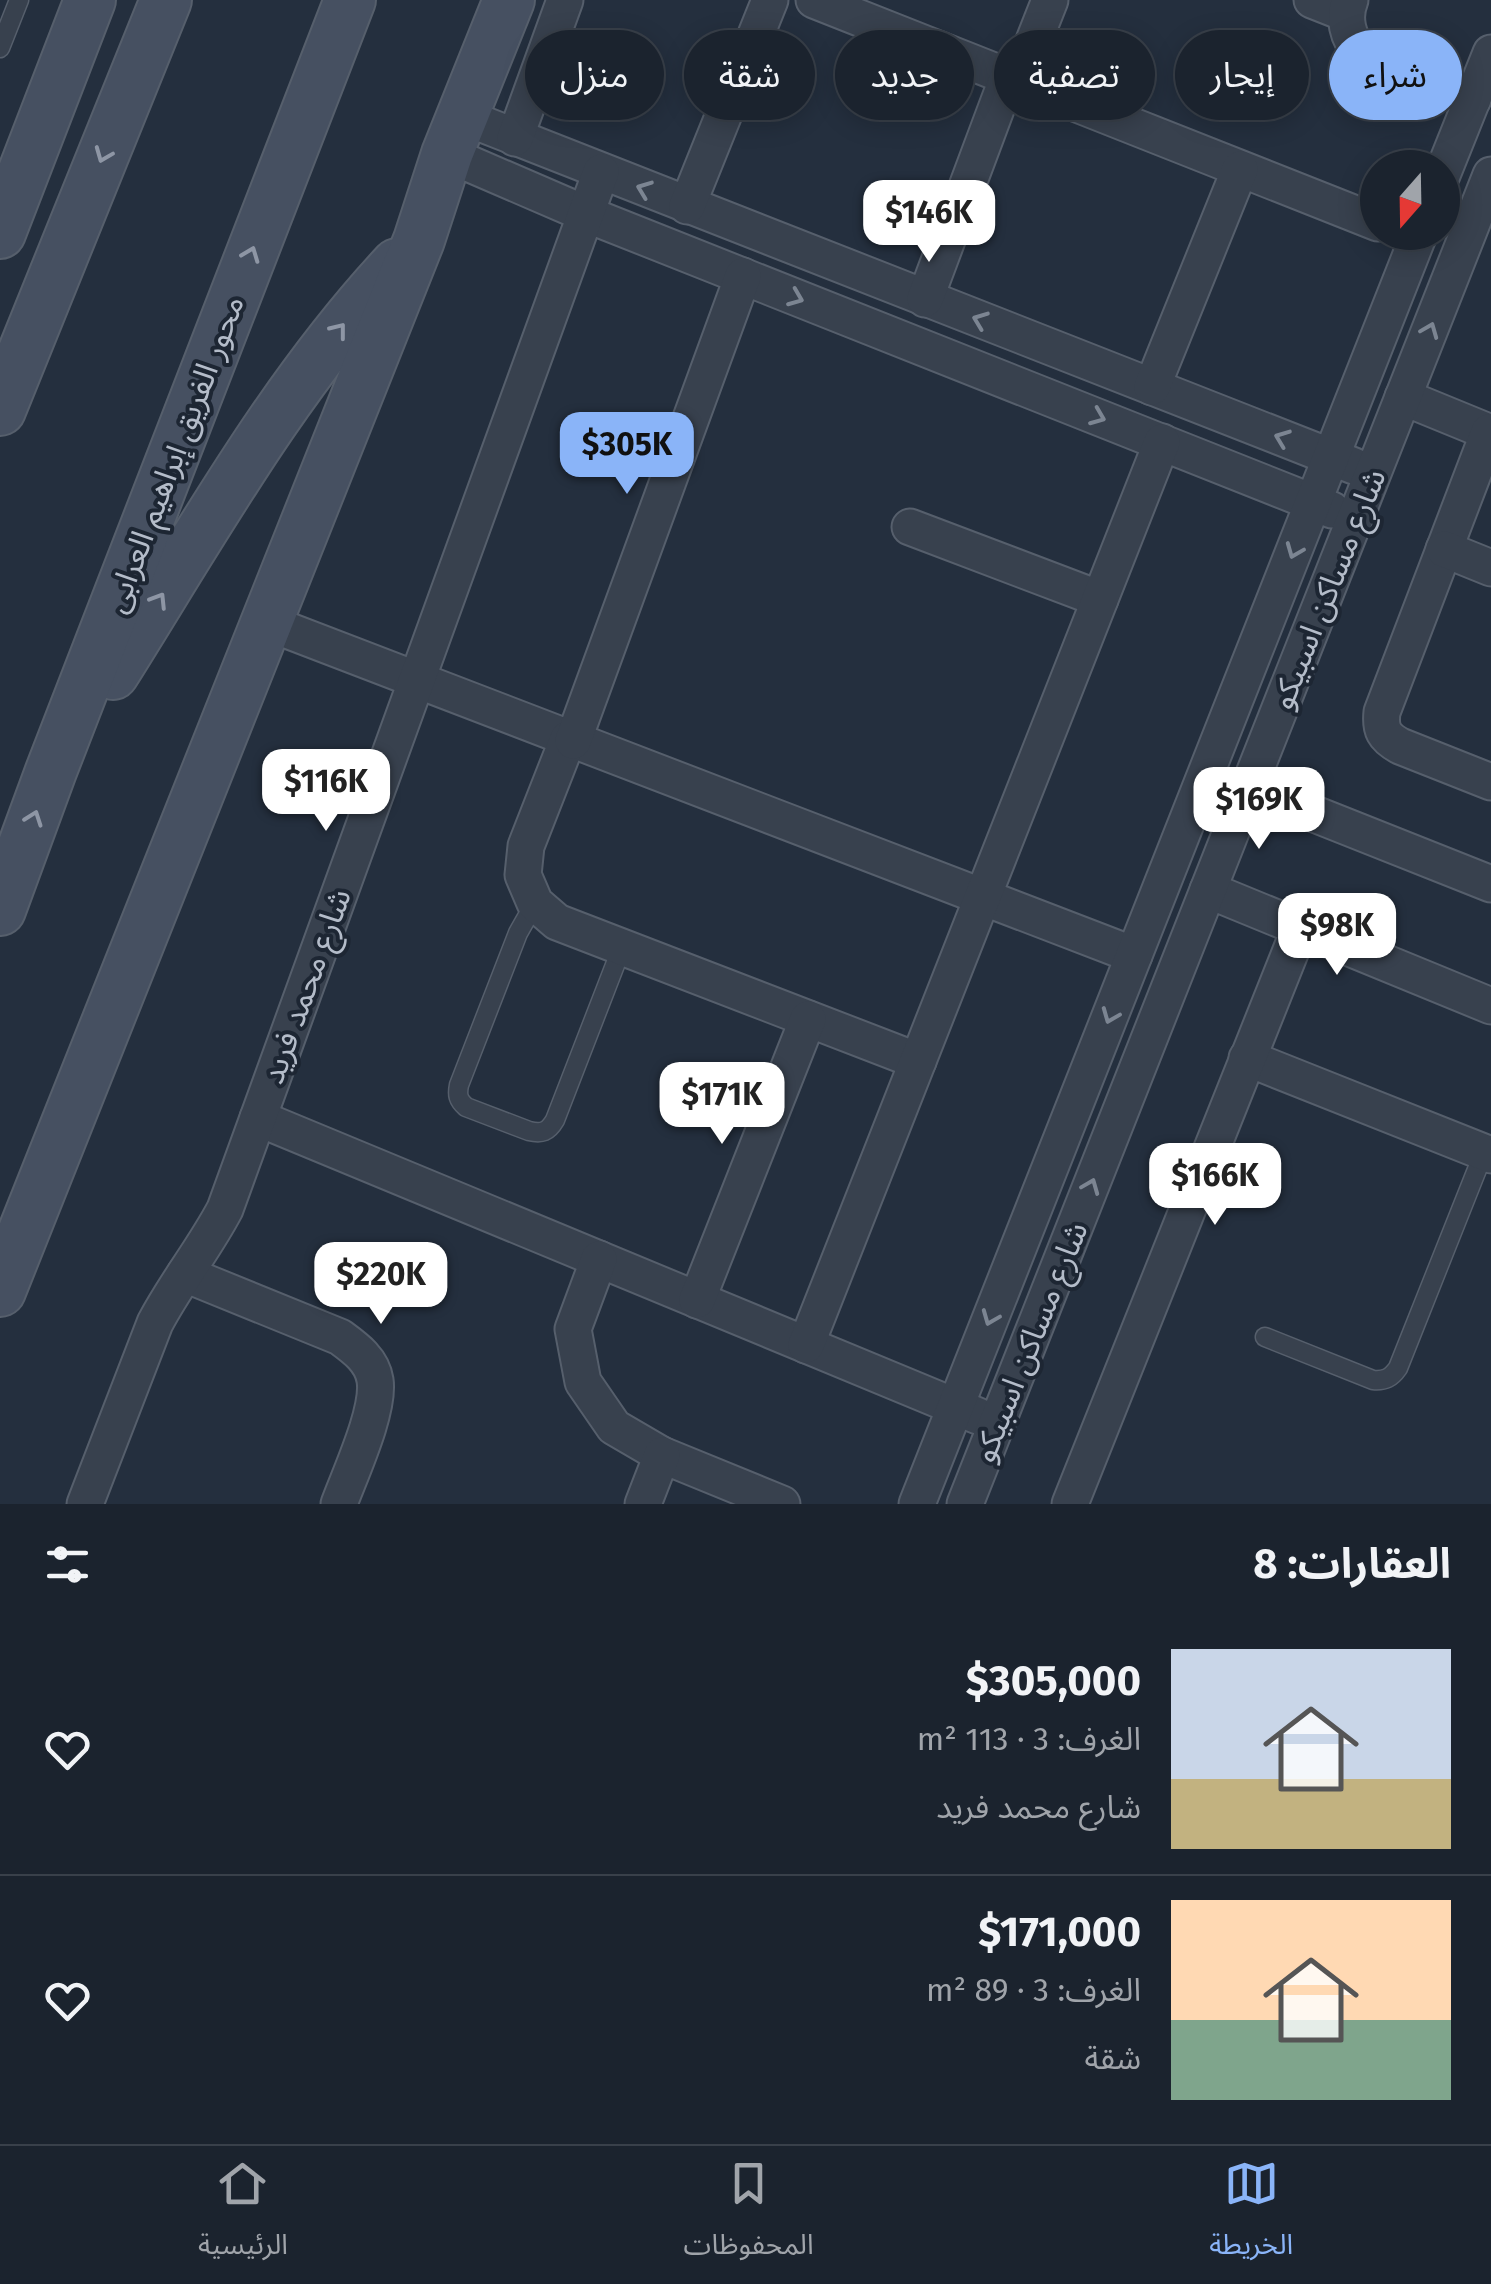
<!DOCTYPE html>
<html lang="ar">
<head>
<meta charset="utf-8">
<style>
  :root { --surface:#1b232e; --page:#242b36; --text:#f1f3f6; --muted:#a0a4aa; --line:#39404a; --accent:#8ab4f8 }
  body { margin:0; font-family:"Fira Sans","Noto Sans Arabic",sans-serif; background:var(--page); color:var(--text); direction:rtl; height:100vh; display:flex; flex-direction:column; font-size:38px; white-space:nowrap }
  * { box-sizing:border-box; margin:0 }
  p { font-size:32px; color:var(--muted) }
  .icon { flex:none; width:55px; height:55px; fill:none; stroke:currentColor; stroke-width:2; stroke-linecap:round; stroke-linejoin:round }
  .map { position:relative; height:1504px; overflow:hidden; direction:ltr }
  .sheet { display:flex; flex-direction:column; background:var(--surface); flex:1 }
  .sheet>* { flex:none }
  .hud { position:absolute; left:30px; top:30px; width:1432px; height:90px; direction:rtl; display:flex; gap:20px }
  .needle { width:65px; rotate:200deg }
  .tools { position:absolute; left:1360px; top:150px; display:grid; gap:20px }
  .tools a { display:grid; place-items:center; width:100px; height:100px; border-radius:50%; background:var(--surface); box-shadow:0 5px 25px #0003,0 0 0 2px var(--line); font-size:50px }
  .price { position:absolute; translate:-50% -85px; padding:0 22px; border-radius:20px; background:#fff; color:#222; font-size:32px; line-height:65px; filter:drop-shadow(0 2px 5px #0008) }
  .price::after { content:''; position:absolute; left:50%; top:60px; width:30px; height:22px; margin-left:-15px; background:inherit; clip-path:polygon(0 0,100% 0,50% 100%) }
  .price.on { background:var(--accent); color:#111 }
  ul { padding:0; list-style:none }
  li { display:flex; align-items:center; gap:30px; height:250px; padding:0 40px }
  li+li { border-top:2px solid var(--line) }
  li span { display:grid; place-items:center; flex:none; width:280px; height:200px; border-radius:0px; color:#555 }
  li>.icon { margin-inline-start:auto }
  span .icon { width:120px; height:120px; fill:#fffc; stroke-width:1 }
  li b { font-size:42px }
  h2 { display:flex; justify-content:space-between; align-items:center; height:120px; padding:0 40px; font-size:42px }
  .tag { padding:0 35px; border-radius:45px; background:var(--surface); box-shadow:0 5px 25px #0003,0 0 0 2px var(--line); font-size:35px; line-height:90px }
  .tag.on { background:var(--accent); color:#111 }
  .menu { display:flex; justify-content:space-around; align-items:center; height:140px; border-top:2px solid var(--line); background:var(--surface); font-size:28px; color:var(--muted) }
  .menu a { display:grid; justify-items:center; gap:5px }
  .menu .on { color:var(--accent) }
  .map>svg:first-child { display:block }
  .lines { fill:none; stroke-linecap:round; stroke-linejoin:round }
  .lane-casing { stroke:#565f6c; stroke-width:21 }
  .street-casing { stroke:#565f6c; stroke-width:39 }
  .secondary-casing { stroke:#565f6c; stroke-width:54 }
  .lane { stroke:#38414e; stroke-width:18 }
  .street { stroke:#38414e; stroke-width:35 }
  .secondary { stroke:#465061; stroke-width:50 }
  .oneway { stroke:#8e96a5 }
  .oneway2 { stroke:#7c8592 }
  .labels { text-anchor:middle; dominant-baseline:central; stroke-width:8; stroke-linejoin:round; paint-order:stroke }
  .street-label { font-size:32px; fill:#b4bcc9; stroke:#1d2633 }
</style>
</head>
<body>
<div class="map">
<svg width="1491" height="1504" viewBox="0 0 1491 1504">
  <rect width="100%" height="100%" fill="#242f3e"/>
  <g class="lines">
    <defs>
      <g id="lane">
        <polyline points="0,48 19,0"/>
        <path d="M535 903 518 933 459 1085C457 1095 458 1100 466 1107L529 1131C542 1134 548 1132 555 1120L622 947"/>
        <path d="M1265 1337 1373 1380C1385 1381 1391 1378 1398 1368L1484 1152"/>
      </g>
      <g id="street">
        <polyline points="814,0 1378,223"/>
        <polyline points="1312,0 1345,13"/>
        <path d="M1350 0C1343 17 1347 38 1361 52 1378 68 1448 89 1473 99"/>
        <polyline points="1018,81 1050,0"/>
        <polyline points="462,116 1354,466"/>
        <polyline points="515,138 565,0"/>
        <polyline points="447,154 586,214 1332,510"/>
        <polyline points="1442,175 1491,53"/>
        <polyline points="687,206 770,0"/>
        <polyline points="925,299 1008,77"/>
        <polyline points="1152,387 1240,169"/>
        <polyline points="1403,397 1491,433"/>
        <path d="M1489 432 1382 712C1380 730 1384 737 1400 746L1491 782"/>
        <polyline points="910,527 1100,599"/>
        <polyline points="1444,549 1491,568"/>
        <polyline points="266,622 1134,955"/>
        <polyline points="568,739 526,846 523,875 535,903 557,922 918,1061"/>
        <polyline points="573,741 743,276"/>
        <polyline points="1249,788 1491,884"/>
        <polyline points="1208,890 1491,1006"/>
        <polyline points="1247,1058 1491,1155"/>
        <polyline points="258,1118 978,1416"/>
        <polyline points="599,1259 573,1329 583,1382 614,1427 662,1455 782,1504"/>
        <path d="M185 1274 340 1337C355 1348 372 1360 375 1380 380 1410 350 1474 339 1504"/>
        <polyline points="697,1300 808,1019"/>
        <polyline points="806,1345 1162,442"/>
        <path d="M85 1504 155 1323C176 1283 204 1249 225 1209L601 172"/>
        <polyline points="643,1504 662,1455"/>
        <polyline points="917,1504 1420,232"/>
        <polyline points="965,1504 1491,175"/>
        <polyline points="1070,1504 1300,928"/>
      </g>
      <g id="secondary">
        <polyline points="0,233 90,0"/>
        <polyline points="0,410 166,0"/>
        <path d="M113 674C201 534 283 386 397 264"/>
        <polyline points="0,910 51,771 350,0"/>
        <polyline points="0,1291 419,240 447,154 509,0"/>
      </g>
    </defs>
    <use href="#lane" class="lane-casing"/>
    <use href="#street" class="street-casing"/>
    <use href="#secondary" class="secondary-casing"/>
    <use href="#lane" class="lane"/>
    <use href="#street" class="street"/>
    <use href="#secondary" class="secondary"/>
  </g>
  <defs><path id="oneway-chevron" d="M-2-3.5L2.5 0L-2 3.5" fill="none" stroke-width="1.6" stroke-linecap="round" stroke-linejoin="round" transform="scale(2.5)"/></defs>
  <g class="oneway">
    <use href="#oneway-chevron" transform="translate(103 155) rotate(112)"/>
    <use href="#oneway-chevron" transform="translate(251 254) rotate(-69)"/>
    <use href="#oneway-chevron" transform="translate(339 330) rotate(-52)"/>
    <use href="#oneway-chevron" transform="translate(159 600) rotate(-58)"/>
    <use href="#oneway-chevron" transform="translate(34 818) rotate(-70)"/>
  </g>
  <g class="oneway2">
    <use href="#oneway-chevron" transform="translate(644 189) rotate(-159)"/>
    <use href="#oneway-chevron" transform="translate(796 298) rotate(22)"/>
    <use href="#oneway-chevron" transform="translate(980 320) rotate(-159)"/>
    <use href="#oneway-chevron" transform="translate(1430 330) rotate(-68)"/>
    <use href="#oneway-chevron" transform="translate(1098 417) rotate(22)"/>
    <use href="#oneway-chevron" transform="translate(1282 438) rotate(-159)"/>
    <use href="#oneway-chevron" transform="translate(1294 551) rotate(112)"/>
    <use href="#oneway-chevron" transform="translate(1110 1016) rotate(112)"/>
    <use href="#oneway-chevron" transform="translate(1091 1186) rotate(-68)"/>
    <use href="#oneway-chevron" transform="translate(990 1318) rotate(112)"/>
  </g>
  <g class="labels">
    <g class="street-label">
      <text transform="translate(174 454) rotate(-69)">محور الفريق إبراهيم العرابى</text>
      <text transform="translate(1328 589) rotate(-68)">شارع مساكن اسبيكو</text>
      <text transform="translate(306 986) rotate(-70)">شارع محمد فريد</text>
      <text transform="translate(1030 1342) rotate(-68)">شارع مساكن اسبيكو</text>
    </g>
  </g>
</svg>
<div class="tools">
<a><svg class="needle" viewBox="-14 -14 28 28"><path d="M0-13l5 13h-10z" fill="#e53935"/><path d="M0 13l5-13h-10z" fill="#a0a4aa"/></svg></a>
</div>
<b class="price" style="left:929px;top:265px">$146K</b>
<b class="price on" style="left:627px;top:497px">$305K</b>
<b class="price" style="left:326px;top:834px">$116K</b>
<b class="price" style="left:1259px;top:852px">$169K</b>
<b class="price" style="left:1337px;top:978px">$98K</b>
<b class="price" style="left:722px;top:1147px">$171K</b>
<b class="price" style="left:1215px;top:1228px">$166K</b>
<b class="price" style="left:381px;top:1327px">$220K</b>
<div class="hud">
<a class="tag on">شراء</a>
<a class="tag">إيجار</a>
<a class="tag">تصفية</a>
<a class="tag">جديد</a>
<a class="tag">شقة</a>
<a class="tag">منزل</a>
</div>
</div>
<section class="sheet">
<h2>العقارات: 8<svg class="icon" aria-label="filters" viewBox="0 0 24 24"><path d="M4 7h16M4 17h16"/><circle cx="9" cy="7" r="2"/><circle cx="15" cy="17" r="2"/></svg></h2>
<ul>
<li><span style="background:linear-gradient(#c9d6e8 65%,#c2b280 0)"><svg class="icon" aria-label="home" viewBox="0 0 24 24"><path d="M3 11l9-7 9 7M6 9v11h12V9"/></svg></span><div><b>$305,000</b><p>الغرف: 3 · 113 m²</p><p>شارع محمد فريد</p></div><svg class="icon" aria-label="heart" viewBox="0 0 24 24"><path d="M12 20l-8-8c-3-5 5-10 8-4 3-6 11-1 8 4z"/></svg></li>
<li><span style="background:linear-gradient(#ffd9b3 60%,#7fa58c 0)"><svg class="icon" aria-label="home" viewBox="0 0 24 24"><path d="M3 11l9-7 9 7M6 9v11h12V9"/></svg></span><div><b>$171,000</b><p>الغرف: 3 · 89 m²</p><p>شقة</p></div><svg class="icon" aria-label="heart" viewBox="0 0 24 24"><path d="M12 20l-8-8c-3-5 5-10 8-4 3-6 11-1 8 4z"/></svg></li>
</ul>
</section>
<nav class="menu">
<a class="on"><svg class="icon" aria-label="map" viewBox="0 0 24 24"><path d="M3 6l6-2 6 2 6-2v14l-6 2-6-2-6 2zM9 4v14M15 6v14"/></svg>الخريطة</a>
<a><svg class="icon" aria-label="saved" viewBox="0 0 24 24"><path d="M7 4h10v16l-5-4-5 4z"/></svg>المحفوظات</a>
<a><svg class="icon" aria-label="home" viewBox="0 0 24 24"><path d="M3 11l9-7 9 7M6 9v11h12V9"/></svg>الرئيسية</a>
</nav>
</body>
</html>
